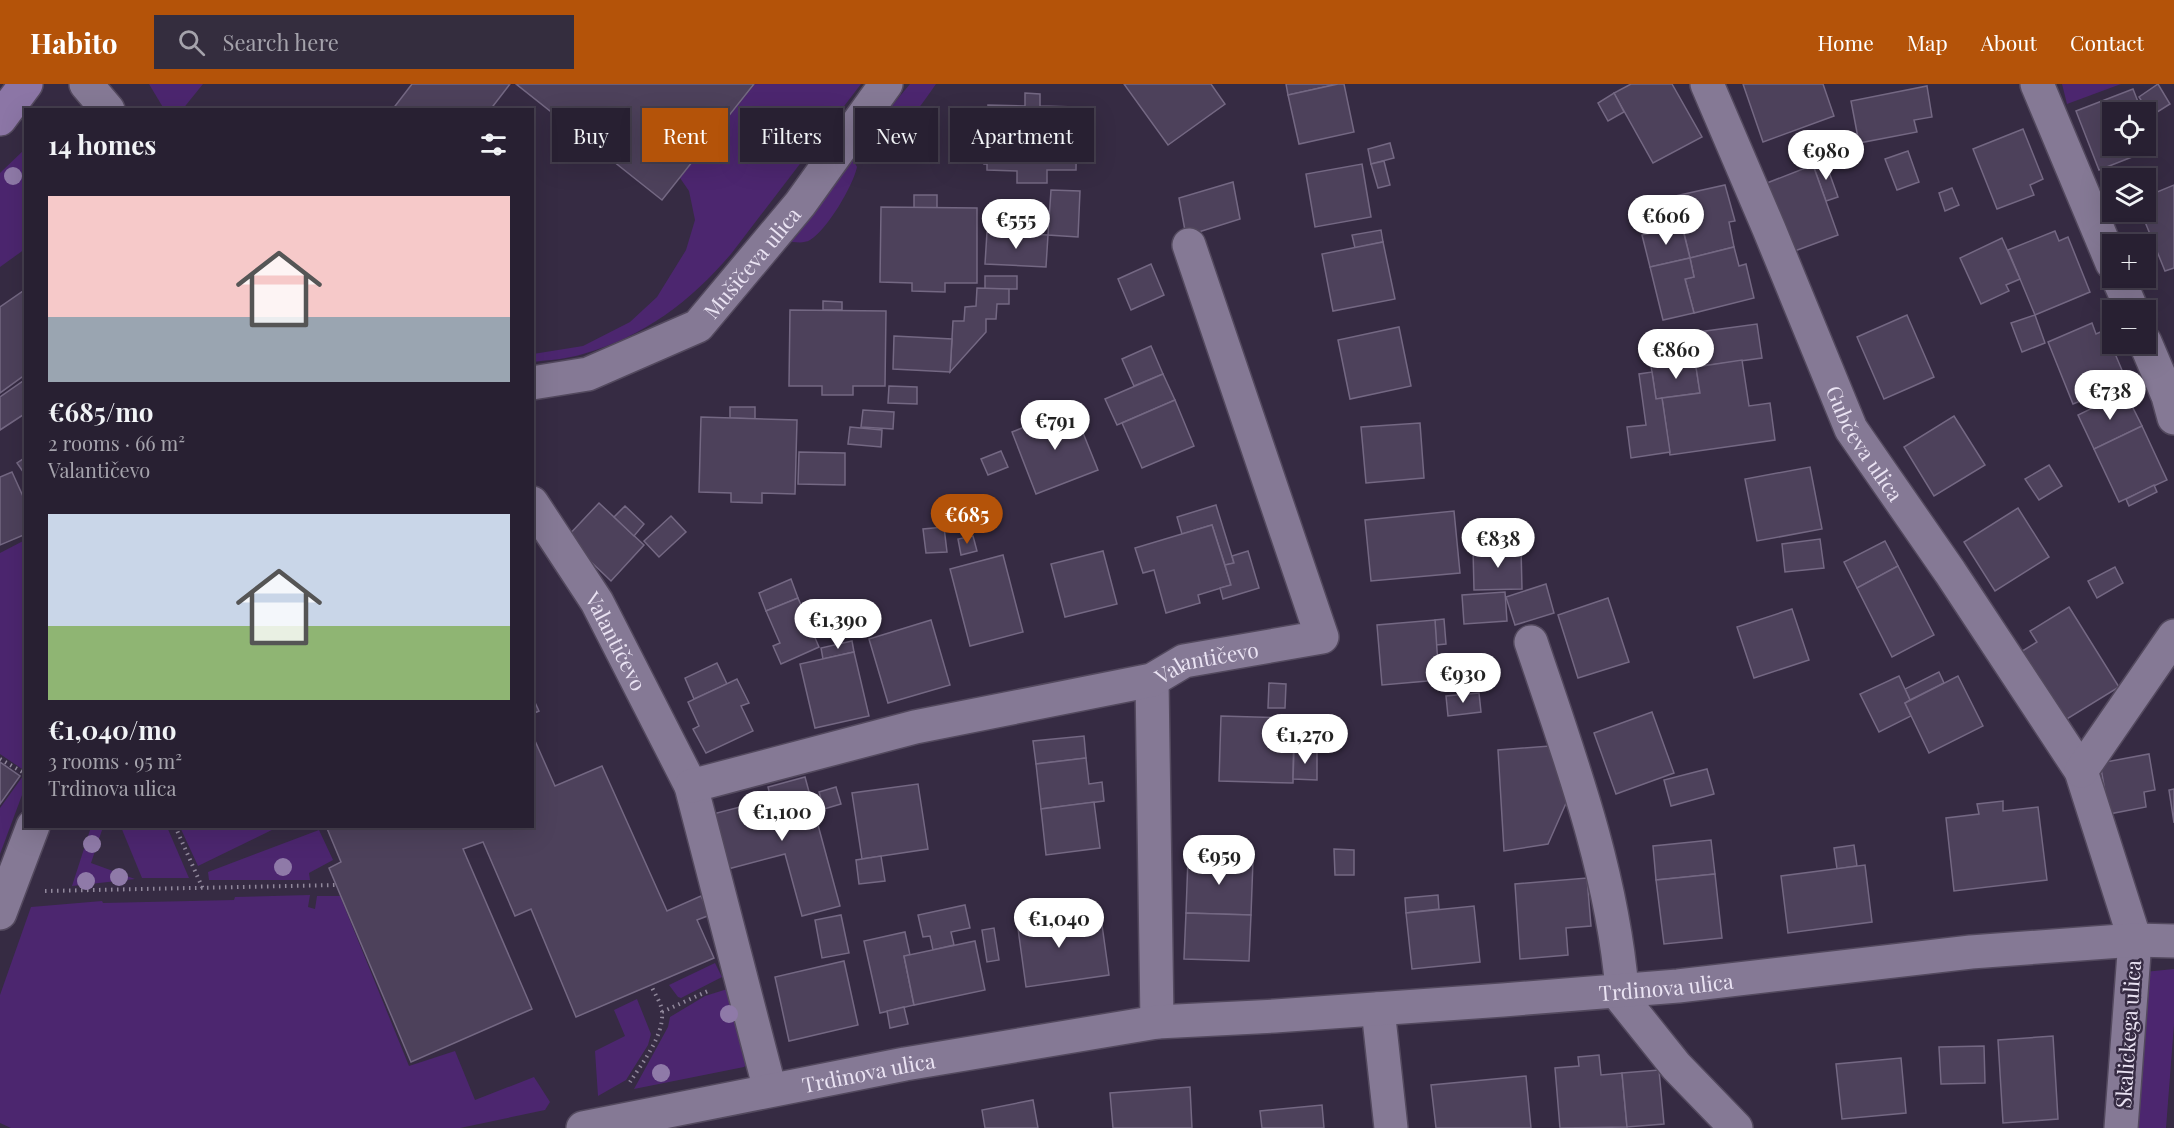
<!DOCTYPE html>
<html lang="en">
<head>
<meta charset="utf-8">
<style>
  :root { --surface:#282032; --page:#342d3e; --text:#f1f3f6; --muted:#a5a3ac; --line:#443e4d; --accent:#b45309 }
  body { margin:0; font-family:"Playfair Display",serif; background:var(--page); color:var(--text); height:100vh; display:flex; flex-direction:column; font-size:22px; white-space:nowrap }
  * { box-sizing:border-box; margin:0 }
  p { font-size:20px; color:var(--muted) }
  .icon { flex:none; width:33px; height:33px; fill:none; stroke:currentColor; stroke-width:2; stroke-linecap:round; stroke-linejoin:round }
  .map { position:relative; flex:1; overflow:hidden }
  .panel { position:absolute; left:24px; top:24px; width:510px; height:720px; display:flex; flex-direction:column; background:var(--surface); border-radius:0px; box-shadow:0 6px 24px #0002,0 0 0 2px var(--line) }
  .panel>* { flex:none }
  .guide { position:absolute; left:552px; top:24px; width:570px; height:54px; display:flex; gap:12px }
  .tools { position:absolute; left:2102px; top:18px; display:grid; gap:12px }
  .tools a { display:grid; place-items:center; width:54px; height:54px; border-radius:0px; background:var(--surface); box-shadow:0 6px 24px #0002,0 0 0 2px var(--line); font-size:30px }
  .price { position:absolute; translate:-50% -51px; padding:0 14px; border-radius:21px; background:#fff; color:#222; font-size:20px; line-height:39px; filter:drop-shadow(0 2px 3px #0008) }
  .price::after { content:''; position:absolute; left:50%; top:36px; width:18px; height:14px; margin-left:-9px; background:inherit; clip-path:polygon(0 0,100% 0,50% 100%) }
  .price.selected { background:var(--accent); color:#fff }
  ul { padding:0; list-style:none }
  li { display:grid; align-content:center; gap:12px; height:318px; padding:0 24px }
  li span { display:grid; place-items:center; height:186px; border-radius:0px; color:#555 }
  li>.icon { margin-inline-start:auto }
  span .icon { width:108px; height:108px; fill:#fffc; stroke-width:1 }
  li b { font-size:26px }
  h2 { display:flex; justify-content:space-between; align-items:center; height:72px; padding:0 24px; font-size:26px }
  .chip { padding:0 21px; border-radius:0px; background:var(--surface); box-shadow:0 6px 24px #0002,0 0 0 2px var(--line); font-size:21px; line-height:54px }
  .chip.selected { background:var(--accent); color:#fff }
  header { display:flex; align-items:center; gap:36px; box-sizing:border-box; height:84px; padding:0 30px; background:var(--accent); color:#fff }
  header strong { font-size:28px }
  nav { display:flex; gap:33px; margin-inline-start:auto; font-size:21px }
  .search { width:420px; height:54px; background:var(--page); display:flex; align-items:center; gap:15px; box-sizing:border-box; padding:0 21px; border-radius:0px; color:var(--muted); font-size:22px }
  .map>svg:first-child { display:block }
  .green { fill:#4c266f }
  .building { fill:#4d415b; stroke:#746883; stroke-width:1.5 }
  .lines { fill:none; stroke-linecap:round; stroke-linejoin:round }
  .minor-casing { stroke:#53495e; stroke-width:36 }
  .secondary-casing { stroke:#53495e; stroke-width:36 }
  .path { stroke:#91889c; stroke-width:4; stroke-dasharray:1.5 4.5; stroke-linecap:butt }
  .minor { stroke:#857995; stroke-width:33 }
  .secondary { stroke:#8c76a6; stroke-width:33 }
  .tree { fill:#8f7aa8 }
  .labels { text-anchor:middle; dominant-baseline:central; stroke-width:5; stroke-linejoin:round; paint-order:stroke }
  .street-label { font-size:21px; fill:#eae3f3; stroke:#362b43 }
</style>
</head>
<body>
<header>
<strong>Habito</strong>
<div class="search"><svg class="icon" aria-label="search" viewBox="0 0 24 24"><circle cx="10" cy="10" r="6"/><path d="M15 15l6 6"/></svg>Search here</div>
<nav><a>Home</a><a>Map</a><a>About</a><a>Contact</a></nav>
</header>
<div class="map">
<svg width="2174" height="1044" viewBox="0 0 2174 1044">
  <rect width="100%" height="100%" fill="#362b43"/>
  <g class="green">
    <polygon points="149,0 203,0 182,26 164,25"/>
    <path d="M755 0H861L731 170C690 218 645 252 583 270 567 275 549 276 533 278V270L583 262 630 238 657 213 686 166 695 136 689 107 680 94Z"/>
    <path d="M910 0H936C925 15 901 55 879 52 876 52 873 49 870 48Z"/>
    <polygon points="2062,0 2121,0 2067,20"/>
    <polygon points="25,65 25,165 0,183 0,89"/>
    <path d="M852 74 857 83C853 102 827 146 810 156 803 160 795 158 787 157Z"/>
    <polygon points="25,456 25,687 0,670 0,469"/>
    <polygon points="23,692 25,695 25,703 0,770 0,724"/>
    <polygon points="91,743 103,743 91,779 135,795 72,802"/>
    <polygon points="121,743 167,743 189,794 142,794"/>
    <polygon points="180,743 278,743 198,782"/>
    <polygon points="319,746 333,776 309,789 310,796 209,796 208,788"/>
    <polygon points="310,811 308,823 315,825 317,812 340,812 409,982 455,967 475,1016 534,993 550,1018 545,1026 460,1044 11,1044 0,1039 0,911 31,823 102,817 103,819 234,816 235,813"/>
    <polygon points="715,879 722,893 681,914 678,913 669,901"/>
    <polygon points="2174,885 2174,940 2166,1044 2105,1044 2114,898 2144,888"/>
    <polygon points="737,902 752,975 744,983 634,1005 668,943 670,933 705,912"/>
    <polygon points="637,915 651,950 648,961 626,996 598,1012 595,967 625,952 614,926"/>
  </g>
  <g class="building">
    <polygon points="412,0 510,0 490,26 392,26"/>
    <polygon points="516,0 754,0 662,116"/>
    <polygon points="1124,0 1211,0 1225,20 1168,61"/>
    <polygon points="1286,0 1338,0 1288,11"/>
    <polygon points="1338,0 1344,0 1354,48 1299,60 1288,11"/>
    <polygon points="1631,0 1672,0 1702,53 1653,79 1614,9"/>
    <polygon points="1743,0 1823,0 1834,32 1763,58"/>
    <polygon points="2158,0 2170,20 2151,32 2139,13"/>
    <polygon points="1927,2 1932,33 1914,36 1917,48 1859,59 1851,17"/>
    <polygon points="2133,5 2142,28 2112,28 2112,62 2145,62 2145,37 2155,64 2099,86 2076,27"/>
    <polygon points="1025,9 1040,10 1040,22 1077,23 1076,86 1047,86 1047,99 1017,99 1017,87 987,86 987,80 984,80 984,76 987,76 988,21 1025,22"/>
    <polygon points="1614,9 1624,28 1608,37 1598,19"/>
    <polygon points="2023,45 2043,95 2030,101 2034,111 1997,125 1973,65"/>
    <polygon points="1390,59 1394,74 1371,80 1368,65"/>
    <polygon points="1908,67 1919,98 1897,106 1885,75"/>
    <polygon points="1384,77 1390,101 1378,104 1371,80"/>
    <polygon points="1825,77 1838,113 1826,117 1813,81"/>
    <polygon points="1362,80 1371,133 1315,143 1306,90"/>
    <polygon points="1813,81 1838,151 1792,168 1767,99"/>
    <polygon points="1233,98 1240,135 1186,152 1179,114"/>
    <polygon points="1725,101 1735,137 1729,138 1734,163 1690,174 1675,112"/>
    <polygon points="2174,101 2174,184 2165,187 2141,128 2145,128 2145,113"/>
    <polygon points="1952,104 1959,121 1945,127 1939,109"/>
    <polygon points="1051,106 1080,107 1078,153 1048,151"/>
    <rect x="914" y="111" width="23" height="13"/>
    <polygon points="881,123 977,124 977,199 945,199 945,208 912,207 912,199 880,198"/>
    <polygon points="1682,142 1690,174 1650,183 1642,151"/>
    <polygon points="1381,146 1383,158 1355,164 1352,151"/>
    <polygon points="2055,147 2059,157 2068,153 2090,208 2035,231 2008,166"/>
    <polygon points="987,148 1048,151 1046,183 985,180"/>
    <polygon points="2002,154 2020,195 2006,201 2009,207 1981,220 1960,174"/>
    <polygon points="1383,158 1395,215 1333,227 1322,170"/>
    <polygon points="1734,163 1739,182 1746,180 1754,214 1694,229 1685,195 1694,193 1690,174"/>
    <polygon points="1690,174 1694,193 1685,195 1694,229 1663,236 1650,183"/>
    <polygon points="1151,180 1164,211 1131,226 1118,195"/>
    <rect x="985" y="192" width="32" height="13"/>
    <polygon points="977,204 1009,205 1009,220 997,220 996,235 986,235 986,248 950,288 953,237 964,237 965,223 976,222"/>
    <polygon points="26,205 26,290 0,309 0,223"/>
    <polygon points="823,217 842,218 842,226 823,226"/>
    <polygon points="790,226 886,227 885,302 853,302 853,311 822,311 822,302 789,302"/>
    <polygon points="1907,231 1934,293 1884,315 1857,253"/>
    <polygon points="2035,231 2045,259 2022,268 2011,239"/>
    <polygon points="2092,239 2096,250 2105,246 2127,298 2073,320 2048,258"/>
    <polygon points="1757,240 1762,274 1696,283 1691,249"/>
    <polygon points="1399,243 1411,302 1350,315 1338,256"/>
    <polygon points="894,252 952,255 950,288 893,285"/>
    <polygon points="1151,262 1163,290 1134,302 1122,275"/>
    <polygon points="1695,276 1700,309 1656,315 1651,282"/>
    <polygon points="1742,276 1749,322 1770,319 1775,356 1670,371 1662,314 1700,309 1696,283"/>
    <polygon points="1652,288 1656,315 1662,314 1670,368 1631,374 1627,343 1646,341 1639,290"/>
    <polygon points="1163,290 1175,316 1117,341 1105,315"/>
    <polygon points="26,295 26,329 0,346 0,313"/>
    <polygon points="889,302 917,303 917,320 888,319"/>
    <polygon points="2125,308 2142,342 2094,365 2078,331"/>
    <polygon points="1175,316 1194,362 1142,384 1122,339"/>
    <polygon points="730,323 755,323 755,335 730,334"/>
    <polygon points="1073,324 1098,386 1036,410 1012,348"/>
    <polygon points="863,326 894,328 893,345 861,343"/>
    <polygon points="1954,332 1985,381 1934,412 1904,363"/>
    <polygon points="701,333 797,336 795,410 762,409 762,419 731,418 731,409 699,408"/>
    <polygon points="1420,339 1424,394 1366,399 1361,343"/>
    <polygon points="2142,342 2167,396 2119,418 2094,365"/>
    <polygon points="850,343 882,346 881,363 848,360"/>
    <polygon points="1001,367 1008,383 988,391 981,375"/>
    <polygon points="799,368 845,369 845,401 798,400"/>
    <polygon points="26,373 26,392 17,379"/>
    <polygon points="2049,381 2062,402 2039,416 2025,395"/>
    <polygon points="1810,383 1822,445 1757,457 1745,395"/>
    <polygon points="12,388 26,419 26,450 0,461 0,393"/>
    <polygon points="2154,401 2157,408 2129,422 2126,415"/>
    <polygon points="599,419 644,461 611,497 566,454"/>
    <polygon points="1216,421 1234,479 1225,481 1212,441 1182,450 1177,433"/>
    <polygon points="625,422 644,440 634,452 614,433"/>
    <polygon points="2018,424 2049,473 1995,507 1964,458"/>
    <polygon points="1454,427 1460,489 1371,497 1365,436"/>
    <polygon points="671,432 686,448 659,473 644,457"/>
    <polygon points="1212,441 1231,501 1198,511 1200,519 1166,529 1154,486 1143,489 1135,464"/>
    <polygon points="944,443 947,468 926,469 923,445"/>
    <polygon points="973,452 977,467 961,471 958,455"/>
    <polygon points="1820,455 1824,484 1785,488 1782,460"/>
    <polygon points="1885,457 1898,482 1857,504 1844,478"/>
    <polygon points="1521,464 1522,505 1474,506 1473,465"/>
    <polygon points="1103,467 1117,520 1065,533 1051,480"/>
    <polygon points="1248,467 1259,504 1223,515 1220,504 1231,501 1225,481 1234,479 1232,472"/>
    <polygon points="1003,471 1023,548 970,562 950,485"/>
    <polygon points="1898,482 1934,551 1892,573 1857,504"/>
    <polygon points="2115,483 2123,499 2097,514 2088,497"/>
    <polygon points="791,495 798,514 766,527 759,509"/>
    <polygon points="1546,500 1554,529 1515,541 1506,513"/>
    <polygon points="1505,508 1507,537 1464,540 1462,511"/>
    <polygon points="798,514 819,563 781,580 773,562 780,559 766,527"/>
    <polygon points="1608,514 1629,578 1578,594 1558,531"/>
    <polygon points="2069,523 2119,603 2062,638 2019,569 2037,558 2030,547"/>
    <polygon points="1792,525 1809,576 1754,594 1737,543"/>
    <polygon points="1444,535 1446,560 1436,561 1435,536"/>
    <polygon points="931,536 950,601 888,619 869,555"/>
    <polygon points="1435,536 1439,596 1382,601 1377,541"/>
    <polygon points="852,557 854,568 823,575 821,564"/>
    <polygon points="854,568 869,632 815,644 800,580"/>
    <polygon points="717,579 727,600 694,615 685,594"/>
    <polygon points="1939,588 1944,599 1910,616 1905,605"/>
    <polygon points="1899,592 1910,616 1905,619 1911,632 1879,648 1860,610"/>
    <polygon points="1958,592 1983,642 1929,669 1905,619"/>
    <polygon points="737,595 749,619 741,622 753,647 706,669 693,645 699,642 688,618"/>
    <polygon points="1269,599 1286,600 1285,624 1268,624"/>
    <polygon points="1479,609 1481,628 1448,632 1446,612"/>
    <polygon points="532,612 539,627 532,630"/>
    <polygon points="1652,628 1674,689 1616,710 1594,649"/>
    <polygon points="1221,632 1294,634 1293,699 1219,697"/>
    <polygon points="532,650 555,702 602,682 667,827 701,812 710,831 697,836 714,874 576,933 531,825 515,832 483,758 463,765 532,925 411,978 329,784 341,778 326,742 532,742"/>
    <polygon points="1084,652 1086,674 1036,680 1033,657"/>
    <polygon points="1550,662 1567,717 1548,760 1504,767 1498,666"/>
    <polygon points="1294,666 1317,666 1317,696 1293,695"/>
    <polygon points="2149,670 2155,706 2144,708 2146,723 2109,730 2100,679"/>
    <polygon points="1086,674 1089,700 1102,698 1104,717 1041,725 1036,680"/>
    <polygon points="0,678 20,692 0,720"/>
    <polygon points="1707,685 1714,710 1671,722 1664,696"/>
    <polygon points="805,693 840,822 802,832 785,770 728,785 713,730 771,715 768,703"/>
    <polygon points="918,700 928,765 862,775 852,709"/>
    <polygon points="836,703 841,720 824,725 819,708"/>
    <polygon points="2174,705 2174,739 2169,706"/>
    <polygon points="2003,717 2003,727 2038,723 2047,796 1954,807 1946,734 1979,730 1977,720"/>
    <polygon points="1094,718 1100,764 1046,771 1041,725"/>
    <polygon points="1711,756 1715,790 1656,796 1653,762"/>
    <polygon points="1854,761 1857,782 1837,785 1834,764"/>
    <polygon points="1334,765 1354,766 1354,791 1335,791"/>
    <polygon points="881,772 885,797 859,800 856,776"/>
    <polygon points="1188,774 1253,776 1251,831 1186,829"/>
    <polygon points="1865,781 1872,838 1788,849 1781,792"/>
    <polygon points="1715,790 1722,854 1664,860 1656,796"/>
    <polygon points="1587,794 1591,842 1566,844 1568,871 1520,875 1515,800"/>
    <polygon points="1438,811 1439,825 1406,829 1405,814"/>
    <polygon points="965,821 970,844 951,848 954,861 933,866 930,852 923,853 918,831"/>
    <polygon points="1474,822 1480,878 1412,885 1406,829"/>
    <polygon points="1065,823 1068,846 1102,841 1109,891 1026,903 1016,830"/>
    <polygon points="1186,829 1251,831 1249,877 1184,875"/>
    <polygon points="841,831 849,869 822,874 815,836"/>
    <polygon points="994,844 999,876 987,878 982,846"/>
    <polygon points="905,848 910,871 904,872 914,921 880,929 864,857"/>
    <polygon points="975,857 985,906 914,921 904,872"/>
    <polygon points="844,877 858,941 789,957 775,893"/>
    <polygon points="904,923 908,940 890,944 887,927"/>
    <polygon points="2053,952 2058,1035 2003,1039 1998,956"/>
    <polygon points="1984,962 1985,999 1941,1000 1939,963"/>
    <polygon points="1599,971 1601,991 1622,989 1627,1043 1560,1044 1555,984 1579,982 1578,973"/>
    <polygon points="1901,974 1906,1029 1842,1035 1836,980"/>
    <polygon points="1659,986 1664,1040 1627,1043 1622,989"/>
    <polygon points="1526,992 1531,1044 1436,1044 1431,1001"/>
    <polygon points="1190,1003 1192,1044 1113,1044 1110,1009"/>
    <polygon points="1033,1016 1038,1044 985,1044 982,1026"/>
    <polygon points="1322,1021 1324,1044 1262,1044 1260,1027"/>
  </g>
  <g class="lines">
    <defs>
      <g id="minor">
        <polyline points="86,0 108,26"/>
        <path id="s1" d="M1707 0 1769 145 1851 345 1950 488 2081 687 2135 856 2121 1044"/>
        <polyline points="2037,0 2112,179"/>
        <polyline points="2118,194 2132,226"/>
        <polyline points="2145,258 2168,312 2174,334"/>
        <path id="s2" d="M532 299 588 290 698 242 800 120 886 0"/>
        <path id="s3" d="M532 419 597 518 691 702 770 1006"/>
        <path d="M1531 558C1569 671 1612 786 1622 906"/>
        <polyline points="1152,596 1157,938"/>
        <polyline points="2081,687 2174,552"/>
        <path id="s4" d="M691 702 915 643 1152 596 1184 577 1322 553 1189 161"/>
        <polyline points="0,829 33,742"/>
        <polyline points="1616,907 1676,982 1736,1044"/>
        <polyline points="1378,925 1391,1044"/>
        <path id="s5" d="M583 1044 905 980 1157 938 1275 932 1503 916 1678 902 1971 868 2135 856 2174 857"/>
      </g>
      <polyline id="secondary" points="0,35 26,0"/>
    </defs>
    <use href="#minor" class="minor-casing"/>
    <use href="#secondary" class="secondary-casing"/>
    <g class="path">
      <polyline points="0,675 26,690"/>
      <polyline points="175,742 203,805"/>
      <polyline points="45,807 336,801"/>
      <polyline points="662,928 708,907"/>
      <path d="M630 998C642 979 664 952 662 928 662 920 654 909 651 901"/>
    </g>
    <use href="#minor" class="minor"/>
    <use href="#secondary" class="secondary"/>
  </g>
  <g class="tree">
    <circle cx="13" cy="92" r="9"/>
    <circle cx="92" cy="760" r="9"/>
    <circle cx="283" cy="783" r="9"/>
    <circle cx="119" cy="793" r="9"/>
    <circle cx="86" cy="797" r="9"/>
    <circle cx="729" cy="930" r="9"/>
    <circle cx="661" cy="989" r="9"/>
  </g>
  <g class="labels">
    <g class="street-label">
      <text stroke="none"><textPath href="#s2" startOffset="260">Mušičeva ulica</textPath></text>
      <text stroke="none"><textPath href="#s1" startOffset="393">Gubčeva ulica</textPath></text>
      <text stroke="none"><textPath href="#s3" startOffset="162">Valantičevo</textPath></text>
      <text stroke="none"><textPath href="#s4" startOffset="532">Valantičevo</textPath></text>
      <text stroke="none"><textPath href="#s5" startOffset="1094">Trdinova ulica</textPath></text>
      <text transform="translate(2127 950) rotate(-86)">Skalickega ulica</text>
      <text stroke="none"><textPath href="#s5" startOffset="291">Trdinova ulica</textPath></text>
    </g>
  </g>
</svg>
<div class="tools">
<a><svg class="icon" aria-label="locate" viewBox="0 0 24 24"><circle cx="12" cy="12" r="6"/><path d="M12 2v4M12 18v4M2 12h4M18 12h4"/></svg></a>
<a><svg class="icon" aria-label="layers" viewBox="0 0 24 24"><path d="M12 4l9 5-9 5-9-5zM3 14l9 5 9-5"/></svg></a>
<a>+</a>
<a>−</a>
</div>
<b class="price" style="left:1826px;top:97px">€980</b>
<b class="price" style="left:1666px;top:162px">€606</b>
<b class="price" style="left:1016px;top:166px">€555</b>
<b class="price" style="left:1676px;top:296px">€860</b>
<b class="price" style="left:2110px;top:337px">€738</b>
<b class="price" style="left:1055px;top:367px">€791</b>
<b class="price selected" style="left:967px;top:461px">€685</b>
<b class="price" style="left:1498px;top:485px">€838</b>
<b class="price" style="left:838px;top:566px">€1,390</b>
<b class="price" style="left:1463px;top:620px">€930</b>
<b class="price" style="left:1305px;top:681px">€1,270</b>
<b class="price" style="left:782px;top:758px">€1,100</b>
<b class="price" style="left:1219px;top:802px">€959</b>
<b class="price" style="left:1059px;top:865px">€1,040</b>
<div class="guide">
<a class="chip">Buy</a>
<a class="chip selected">Rent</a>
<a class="chip">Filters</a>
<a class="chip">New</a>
<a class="chip">Apartment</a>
</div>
<section class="panel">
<h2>14 homes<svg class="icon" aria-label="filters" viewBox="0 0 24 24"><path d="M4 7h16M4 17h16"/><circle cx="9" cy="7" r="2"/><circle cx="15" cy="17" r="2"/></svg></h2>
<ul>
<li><span style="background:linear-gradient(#f6c9c9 65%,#9aa5b1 0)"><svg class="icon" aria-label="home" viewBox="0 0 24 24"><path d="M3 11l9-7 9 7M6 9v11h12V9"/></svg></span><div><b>€685/mo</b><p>2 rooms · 66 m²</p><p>Valantičevo</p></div></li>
<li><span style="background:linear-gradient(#c9d6e8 60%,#8fb573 0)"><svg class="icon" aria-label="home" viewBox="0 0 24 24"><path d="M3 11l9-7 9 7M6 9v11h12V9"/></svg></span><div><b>€1,040/mo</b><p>3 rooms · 95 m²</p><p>Trdinova ulica</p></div></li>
</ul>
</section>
</div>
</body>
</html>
